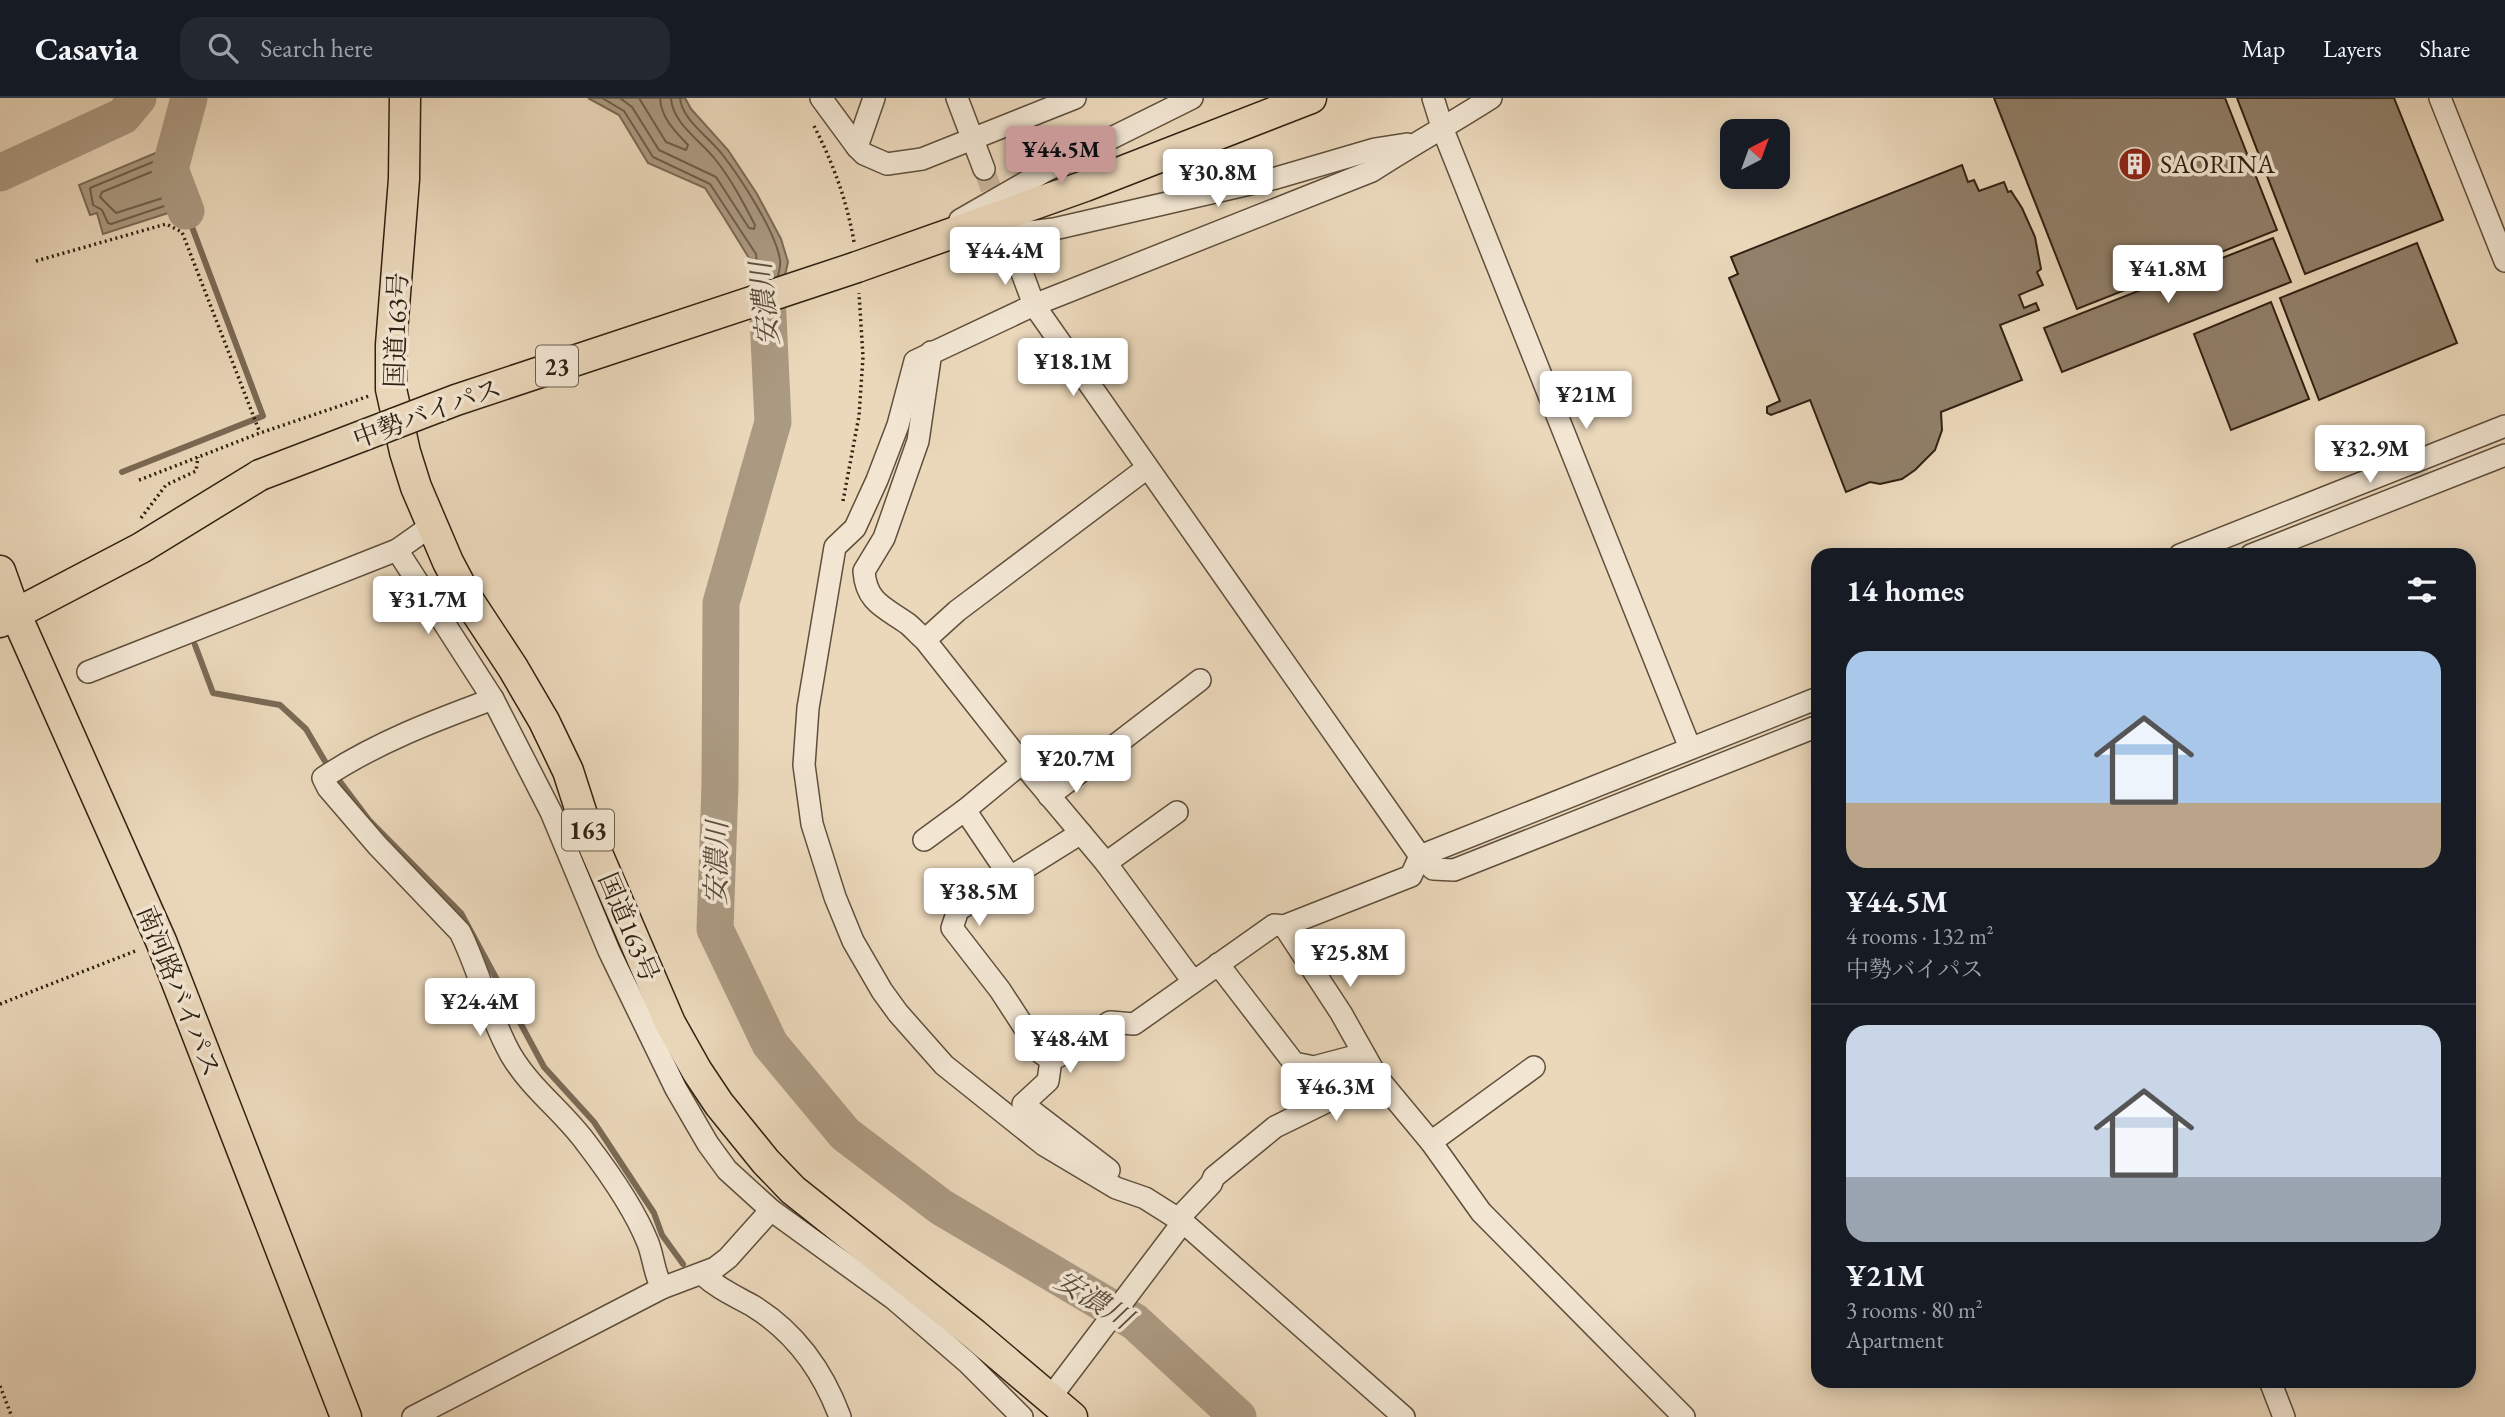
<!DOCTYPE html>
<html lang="en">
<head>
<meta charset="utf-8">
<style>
  :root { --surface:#171b24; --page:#242831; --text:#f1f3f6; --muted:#9ea1a6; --line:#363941; --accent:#c59692 }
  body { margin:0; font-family:"EB Garamond","Noto Serif JP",serif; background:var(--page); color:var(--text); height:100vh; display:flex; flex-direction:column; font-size:26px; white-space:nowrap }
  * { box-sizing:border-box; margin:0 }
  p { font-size:23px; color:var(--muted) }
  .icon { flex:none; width:38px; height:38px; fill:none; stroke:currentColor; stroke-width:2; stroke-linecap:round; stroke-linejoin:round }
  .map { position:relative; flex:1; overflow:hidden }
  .drawer { position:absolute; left:1811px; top:450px; width:665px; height:840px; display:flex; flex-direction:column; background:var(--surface); border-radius:21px; box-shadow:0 4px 18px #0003 }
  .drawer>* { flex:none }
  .needle { width:46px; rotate:41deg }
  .fabs { position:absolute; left:1720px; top:21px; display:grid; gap:14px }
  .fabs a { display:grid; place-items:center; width:70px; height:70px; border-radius:14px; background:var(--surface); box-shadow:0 4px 18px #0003; font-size:35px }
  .price { position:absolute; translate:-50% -60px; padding:0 16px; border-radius:7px; background:#fff; color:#222; font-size:23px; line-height:46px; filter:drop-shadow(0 2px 4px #0008) }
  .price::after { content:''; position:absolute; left:50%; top:42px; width:21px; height:16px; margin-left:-10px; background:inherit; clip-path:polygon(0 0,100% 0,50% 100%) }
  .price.active { background:var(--accent); color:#111 }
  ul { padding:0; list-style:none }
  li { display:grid; align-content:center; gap:14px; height:371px; padding:0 35px }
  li+li { border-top:2px solid var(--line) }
  li span { display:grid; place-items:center; height:217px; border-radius:21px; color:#555 }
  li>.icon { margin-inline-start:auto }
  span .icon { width:126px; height:126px; fill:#fffc; stroke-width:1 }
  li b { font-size:30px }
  h2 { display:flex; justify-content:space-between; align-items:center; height:84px; padding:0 35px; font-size:30px }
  header { display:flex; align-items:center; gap:42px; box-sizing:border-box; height:98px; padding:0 35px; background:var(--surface); border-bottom:2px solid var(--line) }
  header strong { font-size:33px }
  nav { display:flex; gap:38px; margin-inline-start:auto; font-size:24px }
  .search { width:490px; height:63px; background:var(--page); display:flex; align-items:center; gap:18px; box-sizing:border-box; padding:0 24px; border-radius:21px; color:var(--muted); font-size:26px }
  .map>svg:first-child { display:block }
  .water { fill:#ab9a82; stroke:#7a6a55; stroke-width:2 }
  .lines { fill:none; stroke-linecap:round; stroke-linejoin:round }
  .shore { stroke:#6e5e4a; stroke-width:2 }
  .stream { stroke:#7a6a55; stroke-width:6 }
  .river { stroke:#ab9a82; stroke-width:37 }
  .building { fill:#91806a; stroke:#302112; stroke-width:2 }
  .minor-tunnel { stroke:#c6b399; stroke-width:21; stroke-dasharray:21 10; stroke-linecap:butt }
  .minor-casing { stroke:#5f4f3c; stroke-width:24 }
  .highway-casing { stroke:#302112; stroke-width:33 }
  .path { stroke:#302112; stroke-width:3.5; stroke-dasharray:2 3.5; stroke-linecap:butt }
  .minor { stroke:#f2e6d3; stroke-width:21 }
  .highway { stroke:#ebd8bb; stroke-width:30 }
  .highway-bridge-casing { stroke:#302112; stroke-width:33; stroke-linecap:butt }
  .highway-bridge { stroke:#ebd8bb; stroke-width:30 }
  .labels { text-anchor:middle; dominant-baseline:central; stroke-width:7; stroke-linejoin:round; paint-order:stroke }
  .shield { fill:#f2e6d3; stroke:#6a5c4c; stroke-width:2 }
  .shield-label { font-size:24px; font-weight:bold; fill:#302112 }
  .poi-label { font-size:26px; fill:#302112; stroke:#f2e6d3; text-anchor:start }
  .street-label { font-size:26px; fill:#302112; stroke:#f2e6d3 }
  .water-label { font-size:28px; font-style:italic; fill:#5b4b39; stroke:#f2e6d3 }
</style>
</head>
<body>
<header>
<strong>Casavia</strong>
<div class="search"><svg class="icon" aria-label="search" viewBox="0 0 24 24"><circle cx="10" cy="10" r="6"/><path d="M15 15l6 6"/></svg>Search here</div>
<nav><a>Map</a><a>Layers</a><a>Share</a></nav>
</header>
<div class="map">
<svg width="2505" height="1319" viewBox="0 0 2505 1319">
  <rect width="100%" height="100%" fill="#ebd8bb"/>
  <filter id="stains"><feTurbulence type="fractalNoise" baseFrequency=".00286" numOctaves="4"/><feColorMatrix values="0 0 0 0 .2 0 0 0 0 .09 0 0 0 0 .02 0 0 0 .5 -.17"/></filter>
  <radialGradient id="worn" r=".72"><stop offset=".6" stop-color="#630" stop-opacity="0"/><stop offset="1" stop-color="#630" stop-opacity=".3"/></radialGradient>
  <g class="water">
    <polygon points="588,0 685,0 691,11 728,52 757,96 781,141 788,164 763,273 749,160 723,118 705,90 648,65 619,17"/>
    <polygon points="173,18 190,22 185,76 196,106 103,136 97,115 90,117 79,87 170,49"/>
  </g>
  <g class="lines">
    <g class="shore">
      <polyline points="602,0 624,13 653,59 710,86 756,156 759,184"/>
      <path d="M620 0 632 9 659 52 716 79 749 130 754 131 755 127C743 104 731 81 715 61 701 43 672 25 671 0"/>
      <path d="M639 0 666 44 686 52 688 47C675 33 661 20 660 0"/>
      <path d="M680 0C682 22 709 39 722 56 740 79 776 134 780 162 781 167 779 173 778 178"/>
      <polygon points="177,54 180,58 178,77 185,101 111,126 108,125 102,112 93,107 90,90"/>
      <polygon points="166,68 170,71 174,93 172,97 116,115 100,99 102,94"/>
    </g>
    <g class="stream">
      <polyline points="122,374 263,318 186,113"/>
      <polyline points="195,547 213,595 280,607 306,631 326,665 369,722 461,815 544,969 594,1024 654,1115 662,1137 683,1166"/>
    </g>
    <g class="river">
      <polyline points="0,75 123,18 138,0"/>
      <polyline points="186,113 170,71 189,0"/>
      <polyline points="767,198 773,324 721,505 720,687 715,831 770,946 845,1036 941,1109 1135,1224 1238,1319"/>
    </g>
  </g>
  <g class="building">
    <polygon points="1994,0 2225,0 2277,132 2077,211"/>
    <polygon points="2237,0 2394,0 2443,122 2305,176"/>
    <polygon points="1962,67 1968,84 1974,82 1979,93 2004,84 2008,94 2011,93 2022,110 2035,139 2041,171 2037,174 2043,187 2019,197 2024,210 2036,205 2039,212 2000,227 2022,282 1941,314 1942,332 1935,352 1915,372 1902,381 1880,386 1870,384 1846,394 1810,302 1771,317 1767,315 1767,309 1780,303 1729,180 1738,176 1731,159"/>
    <polygon points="2273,140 2291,184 2062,274 2044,230"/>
    <polygon points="2417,145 2457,245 2319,302 2280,200"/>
    <polygon points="2271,204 2309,301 2231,332 2194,236"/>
  </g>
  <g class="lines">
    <polyline class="minor-tunnel" points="984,71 1001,119"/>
    <defs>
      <g id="minor">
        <polyline points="821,0 857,49 864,56 887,66 922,61 1075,0"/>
        <polyline points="957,0 984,71"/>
        <polyline points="1433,0 1443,32 1690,650"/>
        <polyline points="2440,0 2505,163"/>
        <polyline points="857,49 874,0"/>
        <polyline points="960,122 1049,71 1192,0"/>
        <polyline points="960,142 1054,131 1276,80 1375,51 1407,46"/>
        <polyline points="1015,156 1034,207 1420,758 1433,771 1454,772 1818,628"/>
        <path d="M931 254 918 343 884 440 864 473C866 505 886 510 908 526 914 531 919 537 925 542L1022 665 1106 765 1186 874 1194 883"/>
        <polyline points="397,452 493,601 551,714 609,853 676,991 708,1046 727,1072 771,1112 894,1201 968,1265 1022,1319"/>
        <polyline points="2180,457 2505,328"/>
        <polyline points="2251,457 2505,357"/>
        <polyline points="925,542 957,513 1147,370"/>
        <polyline points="88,574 397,452 431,428"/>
        <path d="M493 601C436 622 375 645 323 680L328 690 377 747 460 834C480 874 489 918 511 957 531 991 564 1014 587 1046 610 1076 634 1110 648 1145 654 1161 654 1175 662 1190"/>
        <polyline points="1049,698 1200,582"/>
        <polyline points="965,712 1010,779"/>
        <polyline points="924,742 965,712 1022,665"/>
        <polyline points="1106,765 1177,714"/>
        <polyline points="1284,828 1341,915 1377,979 1431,1044 1481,1114 1684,1319"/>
        <polyline points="1218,866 1294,965 1314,969 1363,956"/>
        <polyline points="1051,962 1041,955 1000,892 952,830 958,812 1081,735"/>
        <polyline points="1431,1044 1534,969"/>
        <polyline points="1109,1072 1023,1006 1048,983 1051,962 1063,956 1110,924 1134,926 1274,827 1284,828 1411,778 1420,758 1818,600"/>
        <polyline points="1178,1121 1211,1086 1214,1079 1275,1029 1377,979"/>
        <path d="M702 1176C717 1190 735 1198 753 1208 795 1234 823 1273 840 1319"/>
        <polyline points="2270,1283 2284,1319"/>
        <polyline points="1050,1300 1183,1124"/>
        <polyline points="413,1319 662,1190 715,1170 728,1160 771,1112"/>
        <path d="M1404 1319 1183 1124 1145 1100 1116 1090 1044 1047 944 967 898 915 882 893 853 843 835 799 812 726 804 667 808 610 835 449 855 430 877 382 898 327 915 263 1034 207 1372 73C1412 47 1452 25 1491 0"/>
      </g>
      <g id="highway">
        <polyline points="405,0 404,81 391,247 391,291 405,354 416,389 448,464 467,500 513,570 544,623 568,673 587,732 670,925 697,973 719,1006 766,1064 793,1092 974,1236 1072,1319"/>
        <polyline points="857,169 1085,88 1311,0"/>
        <polyline points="0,473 15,515 161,843 346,1319"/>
        <polyline points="0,524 141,450 260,377"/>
      </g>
    </defs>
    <use href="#minor" class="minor-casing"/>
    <use href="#highway" class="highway-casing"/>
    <g class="path">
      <path d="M814 28C833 65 847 103 854 144"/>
      <polyline points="36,163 166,126 182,134 260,335"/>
      <polyline points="139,382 260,335 369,298"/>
      <polyline points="843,403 859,318 863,259 859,195"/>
      <polyline points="141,420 166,387 196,373 198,359"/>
      <polyline points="0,906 138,852"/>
      <polyline points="0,1288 12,1319"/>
    </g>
    <use href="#minor" class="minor"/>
    <use href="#highway" class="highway"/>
    <defs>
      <polyline id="highway-bridge" points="260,377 456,302 857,169"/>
    </defs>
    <use href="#highway-bridge" class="highway-bridge-casing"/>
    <use href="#highway-bridge" class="highway-bridge"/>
  </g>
  <defs>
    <symbol id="building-disc" viewBox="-11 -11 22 22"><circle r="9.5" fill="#8f2418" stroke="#f2e6d3"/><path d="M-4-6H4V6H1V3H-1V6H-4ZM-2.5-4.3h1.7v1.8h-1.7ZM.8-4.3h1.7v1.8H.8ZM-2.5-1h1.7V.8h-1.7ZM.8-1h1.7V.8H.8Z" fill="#fff"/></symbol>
  </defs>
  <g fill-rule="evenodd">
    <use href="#building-disc" x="2116" y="47" width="38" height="38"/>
  </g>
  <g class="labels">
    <g class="shield">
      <rect x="536" y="247.5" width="42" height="41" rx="5"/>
      <rect x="562" y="711.5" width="52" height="41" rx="5"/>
    </g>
    <g class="shield-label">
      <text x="557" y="268">23</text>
      <text x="588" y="732">163</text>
    </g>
    <g class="poi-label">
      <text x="2160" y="66">SAORINA</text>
    </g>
    <g class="street-label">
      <text transform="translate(396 232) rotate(-88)">国道163号</text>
      <text transform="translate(427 315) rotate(-20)">中勢バイパス</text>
      <text transform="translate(629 829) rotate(67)">国道163号</text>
      <text transform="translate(179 893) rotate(68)">南河路バイパス</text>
    </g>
    <g class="water-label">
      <text transform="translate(764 206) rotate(-96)">安濃川</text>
      <text transform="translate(716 765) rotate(-89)">安濃川</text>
      <text transform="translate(1094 1201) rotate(32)">安濃川</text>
    </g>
  </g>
  <rect width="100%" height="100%" filter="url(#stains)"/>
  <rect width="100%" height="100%" fill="url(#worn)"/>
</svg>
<div class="fabs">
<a><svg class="needle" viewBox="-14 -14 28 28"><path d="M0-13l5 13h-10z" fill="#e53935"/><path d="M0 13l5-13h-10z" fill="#9ea1a6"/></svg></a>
</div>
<b class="price active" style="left:1061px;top:88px">¥44.5M</b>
<b class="price" style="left:1218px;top:111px">¥30.8M</b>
<b class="price" style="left:1005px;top:189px">¥44.4M</b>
<b class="price" style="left:2168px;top:207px">¥41.8M</b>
<b class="price" style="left:1073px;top:300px">¥18.1M</b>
<b class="price" style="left:1586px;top:333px">¥21M</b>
<b class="price" style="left:2370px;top:387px">¥32.9M</b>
<b class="price" style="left:428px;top:538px">¥31.7M</b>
<b class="price" style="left:1076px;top:697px">¥20.7M</b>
<b class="price" style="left:979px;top:830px">¥38.5M</b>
<b class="price" style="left:1350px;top:891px">¥25.8M</b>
<b class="price" style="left:480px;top:940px">¥24.4M</b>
<b class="price" style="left:1070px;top:977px">¥48.4M</b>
<b class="price" style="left:1336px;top:1025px">¥46.3M</b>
<section class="drawer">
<h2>14 homes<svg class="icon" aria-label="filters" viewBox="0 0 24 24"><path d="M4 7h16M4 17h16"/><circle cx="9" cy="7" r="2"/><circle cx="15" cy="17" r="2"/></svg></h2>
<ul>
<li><span style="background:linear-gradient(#a9c7e8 70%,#b9a48a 0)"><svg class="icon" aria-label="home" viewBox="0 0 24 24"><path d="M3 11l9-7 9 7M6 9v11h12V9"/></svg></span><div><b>¥44.5M</b><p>4 rooms · 132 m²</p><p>中勢バイパス</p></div></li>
<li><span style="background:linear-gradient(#c9d6e8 70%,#9aa5b1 0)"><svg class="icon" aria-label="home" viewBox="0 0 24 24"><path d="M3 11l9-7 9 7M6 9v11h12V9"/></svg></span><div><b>¥21M</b><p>3 rooms · 80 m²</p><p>Apartment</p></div></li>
</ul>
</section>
</div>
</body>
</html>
